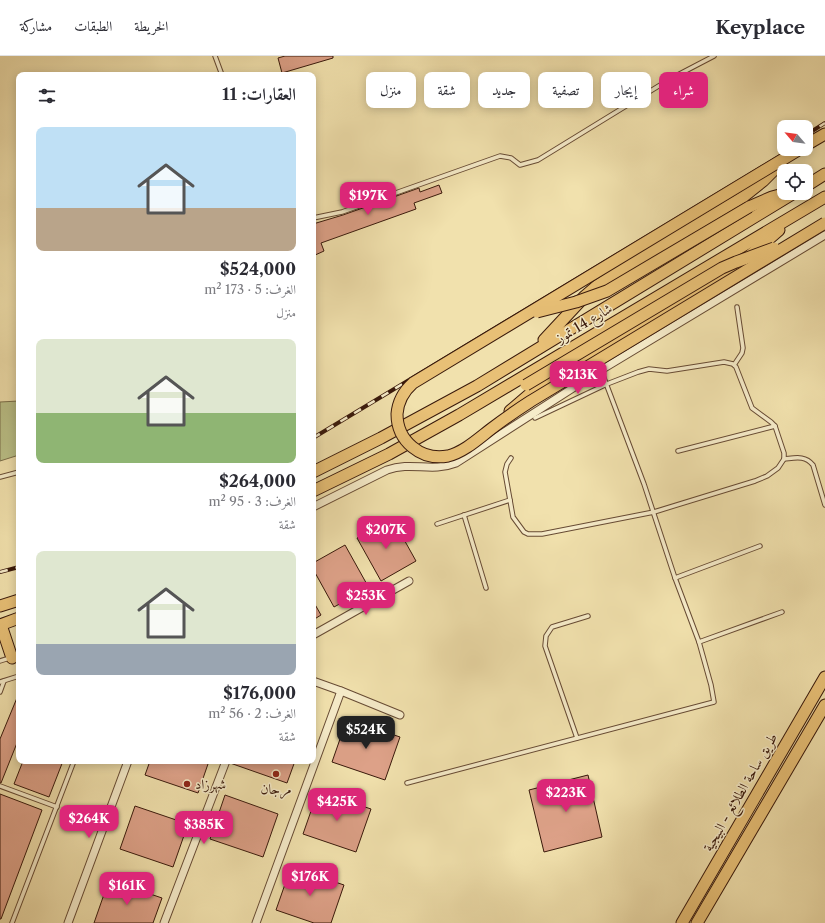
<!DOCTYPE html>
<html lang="ar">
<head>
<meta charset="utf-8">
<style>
  :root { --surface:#fff; --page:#f2f2f3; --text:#2b2b33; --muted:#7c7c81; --line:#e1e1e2; --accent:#db2777 }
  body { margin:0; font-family:"Libre Caslon Text",Amiri,serif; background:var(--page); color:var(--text); direction:rtl; height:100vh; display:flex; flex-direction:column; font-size:15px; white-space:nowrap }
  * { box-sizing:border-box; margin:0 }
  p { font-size:13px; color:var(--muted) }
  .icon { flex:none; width:22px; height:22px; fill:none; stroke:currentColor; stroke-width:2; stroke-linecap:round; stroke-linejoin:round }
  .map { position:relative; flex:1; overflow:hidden; direction:ltr }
  .panel { position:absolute; left:16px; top:16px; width:300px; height:692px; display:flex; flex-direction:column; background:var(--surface); border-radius:8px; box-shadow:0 2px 10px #0003; direction:rtl }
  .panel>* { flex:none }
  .banner { position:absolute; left:328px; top:16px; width:380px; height:36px; direction:rtl; display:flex; gap:8px }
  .needle { width:26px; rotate:298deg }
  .buttons { position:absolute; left:777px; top:64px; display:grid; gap:8px }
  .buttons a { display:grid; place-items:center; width:36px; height:36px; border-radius:8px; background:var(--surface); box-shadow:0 2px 10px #0003; font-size:20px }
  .price { position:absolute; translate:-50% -34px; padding:0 9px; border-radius:8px; background:var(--accent); color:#fff; font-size:13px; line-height:26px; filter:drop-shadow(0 1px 2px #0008) }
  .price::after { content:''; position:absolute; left:50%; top:24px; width:12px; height:9px; margin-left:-6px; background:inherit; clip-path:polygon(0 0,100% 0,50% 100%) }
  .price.active { background:#222; color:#fff }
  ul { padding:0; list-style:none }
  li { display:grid; align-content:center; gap:8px; height:212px; padding:0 20px }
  li span { display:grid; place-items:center; height:124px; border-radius:8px; color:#555 }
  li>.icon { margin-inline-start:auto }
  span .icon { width:72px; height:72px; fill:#fffc; stroke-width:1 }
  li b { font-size:17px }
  h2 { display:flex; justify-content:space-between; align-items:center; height:48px; padding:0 20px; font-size:17px }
  .pill { padding:0 14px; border-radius:8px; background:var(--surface); box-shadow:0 2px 10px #0003; font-size:14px; line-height:36px }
  .pill.active { background:var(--accent); color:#fff }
  header { display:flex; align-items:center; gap:24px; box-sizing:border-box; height:56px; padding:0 20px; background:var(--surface); border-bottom:1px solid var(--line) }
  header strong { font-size:19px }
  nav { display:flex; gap:22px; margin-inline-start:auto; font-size:14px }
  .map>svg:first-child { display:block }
  .green { fill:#bbc289; stroke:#7a6e4a }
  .building { fill:#dda188; stroke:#39190b }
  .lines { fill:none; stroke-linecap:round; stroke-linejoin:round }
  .lane-casing { stroke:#674b34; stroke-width:5.5 }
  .street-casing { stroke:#674b34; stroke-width:9 }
  .primary-casing { stroke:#39190b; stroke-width:13 }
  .lane { stroke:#f6ecca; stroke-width:3.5 }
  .street { stroke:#f6ecca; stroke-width:7 }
  .primary { stroke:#e8c076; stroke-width:11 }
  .rail-casing { stroke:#39190b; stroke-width:4 }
  .rail { stroke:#f6ecca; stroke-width:2.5; stroke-dasharray:8; stroke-linecap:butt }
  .primary-bridge-casing { stroke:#39190b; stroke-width:13; stroke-linecap:butt }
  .primary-bridge { stroke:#e8c076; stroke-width:11 }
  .poi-dot { fill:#8f2418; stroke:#f6ecca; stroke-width:1.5 }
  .labels { text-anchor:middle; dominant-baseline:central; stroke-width:3; stroke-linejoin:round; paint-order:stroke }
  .street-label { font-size:14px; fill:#39190b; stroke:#f6ecca }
  .poi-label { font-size:14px; fill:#39190b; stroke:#f6ecca; text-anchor:start }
</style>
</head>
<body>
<header>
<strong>Keyplace</strong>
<nav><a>الخريطة</a><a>الطبقات</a><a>مشاركة</a></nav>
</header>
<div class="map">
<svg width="825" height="867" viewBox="0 0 825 867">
  <rect width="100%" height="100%" fill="#f1e1ad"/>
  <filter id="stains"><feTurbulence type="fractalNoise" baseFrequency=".005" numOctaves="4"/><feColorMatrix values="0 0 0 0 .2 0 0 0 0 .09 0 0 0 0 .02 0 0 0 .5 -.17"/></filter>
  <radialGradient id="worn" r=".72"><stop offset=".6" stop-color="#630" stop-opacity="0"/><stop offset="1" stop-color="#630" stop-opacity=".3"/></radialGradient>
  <polygon class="green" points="19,345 19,399 0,405 0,346"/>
  <g class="building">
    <polygon points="285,0 333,0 333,2 282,17 278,2"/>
    <polygon points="439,129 442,137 414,147 416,153 321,187 324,195 313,200 313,168 343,159 419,132 420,136"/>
    <polygon points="392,462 416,505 381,525 357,482"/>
    <polygon points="345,489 369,532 334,551 313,513 313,507"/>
    <polygon points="313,545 321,559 313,564"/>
    <polygon points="19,637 19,688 17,687 1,727 0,727 0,683"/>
    <polygon points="347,663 400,681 385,724 332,706"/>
    <polygon points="23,705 63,705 49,741 14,728"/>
    <polygon points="150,705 209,705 198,737 145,719"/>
    <polygon points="231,705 295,705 287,727 230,707"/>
    <polygon points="588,719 602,781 544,796 529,734"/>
    <polygon points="318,735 371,753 356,796 303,778"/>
    <polygon points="0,738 42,754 1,863 0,863"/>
    <polygon points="225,739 278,758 263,801 210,783"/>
    <polygon points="135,750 188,768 173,811 120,793"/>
    <polygon points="291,811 344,829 331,867 314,867 276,854"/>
    <polygon points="109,824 162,842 153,867 94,867"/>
  </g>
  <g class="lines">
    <defs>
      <g id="lane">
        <polyline points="215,0 222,19"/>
        <polyline points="313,162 342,156 500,100 511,102 520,109 538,104 670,23 714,0"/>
        <polyline points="734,309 742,297 743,292 737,251"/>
        <polyline points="678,395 775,370"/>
        <polyline points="511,402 507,408 505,416 513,461 524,476 528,478 542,478 654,456 755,425 767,420 778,412 784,403 784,397 775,370 771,366 752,352 736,311 733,308 724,306 667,315 649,313 638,316 607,328 535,362"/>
        <path d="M784 403C795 402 805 399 813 409L825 449"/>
        <polyline points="0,421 19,416"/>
        <polyline points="464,459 486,532"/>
        <polyline points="437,468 510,444"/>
        <polyline points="675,522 760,490"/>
        <polyline points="699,586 782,556"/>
        <polyline points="0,605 19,599"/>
        <polyline points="0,626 19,620"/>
        <polyline points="0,636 4,625"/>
        <polyline points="577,682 545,590 546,580 552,571 588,560"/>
        <polyline points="407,727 714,646 711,629 699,586 675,522 644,428 601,314"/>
        <polyline points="0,730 57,751"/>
        <polyline points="12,867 74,705"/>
      </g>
      <g id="street">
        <path d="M313 451 387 414C413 405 430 417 456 407L601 314 825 179"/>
        <polyline points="313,579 409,525"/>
        <polyline points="313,625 341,635"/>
        <polyline points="68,867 128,705"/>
        <polyline points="164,867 226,705"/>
        <polyline points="256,867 341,635 400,659"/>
      </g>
      <g id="primary">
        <polyline points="806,89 825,78"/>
        <polyline points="806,130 825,118"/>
        <polyline points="749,151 772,141 787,137"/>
        <polyline points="544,284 584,241 598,229 616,217 743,141 763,125 780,108"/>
        <polyline points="510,355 530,338 543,329 732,215 779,174"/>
        <polyline points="313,416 381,382 477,330 794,137"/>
        <polyline points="313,435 389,398 459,359 825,141"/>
        <polyline points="0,550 19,544"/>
        <polyline points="0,569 19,562"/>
        <polyline points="1,569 12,602"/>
        <polyline points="682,867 825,621"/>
        <polyline points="697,867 825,649"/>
      </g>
    </defs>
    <use href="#lane" class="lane-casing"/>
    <use href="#street" class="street-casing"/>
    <use href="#primary" class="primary-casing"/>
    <use href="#lane" class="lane"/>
    <use href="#street" class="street"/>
    <use href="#primary" class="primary"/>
    <defs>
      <g id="rail">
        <polyline points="806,79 825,67"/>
        <polyline points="313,382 792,93"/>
        <polyline points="0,516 19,511"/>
      </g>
    </defs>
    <use href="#rail" class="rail-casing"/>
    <use href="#rail" class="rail"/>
    <defs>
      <g id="primary-bridge">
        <path d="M800 93 413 327C404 335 398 345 397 358 397 385 421 405 448 400 464 396 478 383 491 373 504 363 517 354 531 345 629 285 727 227 825 167"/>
        <polyline points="537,256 576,246 607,235 749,151"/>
        <polyline points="526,329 722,212 736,206 774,192"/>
      </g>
    </defs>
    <use href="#primary-bridge" class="primary-bridge-casing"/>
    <use href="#primary-bridge" class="primary-bridge"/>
  </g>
  <g class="poi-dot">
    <circle cx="276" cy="718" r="4"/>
    <circle cx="187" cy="728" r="4"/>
  </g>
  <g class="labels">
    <g class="street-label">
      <text transform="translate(584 267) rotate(-31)">شارع 14 تموز</text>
      <text transform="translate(740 736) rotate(-60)">طريق ساحة الطلائع - البيجية</text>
    </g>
    <g class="poi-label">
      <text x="195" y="728">شهرزاد</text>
      <text x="276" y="733" text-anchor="middle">مرجان</text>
    </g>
  </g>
  <rect width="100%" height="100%" filter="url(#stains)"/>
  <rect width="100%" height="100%" fill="url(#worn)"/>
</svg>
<div class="buttons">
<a><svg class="needle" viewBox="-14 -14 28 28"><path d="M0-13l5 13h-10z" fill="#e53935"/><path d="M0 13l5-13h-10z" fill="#7c7c81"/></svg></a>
<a><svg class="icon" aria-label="locate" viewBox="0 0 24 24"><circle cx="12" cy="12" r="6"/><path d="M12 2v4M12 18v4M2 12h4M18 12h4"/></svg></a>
</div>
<b class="price" style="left:368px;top:160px">$197K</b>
<b class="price" style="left:578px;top:339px">$213K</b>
<b class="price" style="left:386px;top:494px">$207K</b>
<b class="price" style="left:366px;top:560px">$253K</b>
<b class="price active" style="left:366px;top:694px">$524K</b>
<b class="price" style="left:566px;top:757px">$223K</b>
<b class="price" style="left:337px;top:766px">$425K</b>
<b class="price" style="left:89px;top:783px">$264K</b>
<b class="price" style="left:204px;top:789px">$385K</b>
<b class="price" style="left:310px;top:841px">$176K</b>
<b class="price" style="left:127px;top:850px">$161K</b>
<div class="banner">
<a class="pill active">شراء</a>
<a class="pill">إيجار</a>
<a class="pill">تصفية</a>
<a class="pill">جديد</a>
<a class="pill">شقة</a>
<a class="pill">منزل</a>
</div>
<section class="panel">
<h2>العقارات: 11<svg class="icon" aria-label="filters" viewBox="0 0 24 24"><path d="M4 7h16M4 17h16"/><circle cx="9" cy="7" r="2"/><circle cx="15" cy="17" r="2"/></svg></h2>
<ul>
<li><span style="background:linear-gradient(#bfe0f5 65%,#b9a48a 0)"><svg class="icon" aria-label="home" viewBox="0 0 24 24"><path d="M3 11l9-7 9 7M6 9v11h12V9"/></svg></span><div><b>$524,000</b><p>الغرف: 5 · 173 m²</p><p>منزل</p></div></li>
<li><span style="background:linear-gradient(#dfe7d0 60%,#8fb573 0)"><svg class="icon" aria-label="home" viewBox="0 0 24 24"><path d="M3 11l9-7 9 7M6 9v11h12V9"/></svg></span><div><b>$264,000</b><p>الغرف: 3 · 95 m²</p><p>شقة</p></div></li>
<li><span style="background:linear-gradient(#dfe7d0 75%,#9aa5b1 0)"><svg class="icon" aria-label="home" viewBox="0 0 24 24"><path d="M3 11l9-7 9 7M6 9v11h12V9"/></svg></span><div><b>$176,000</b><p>الغرف: 2 · 56 m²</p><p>شقة</p></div></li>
</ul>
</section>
</div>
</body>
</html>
